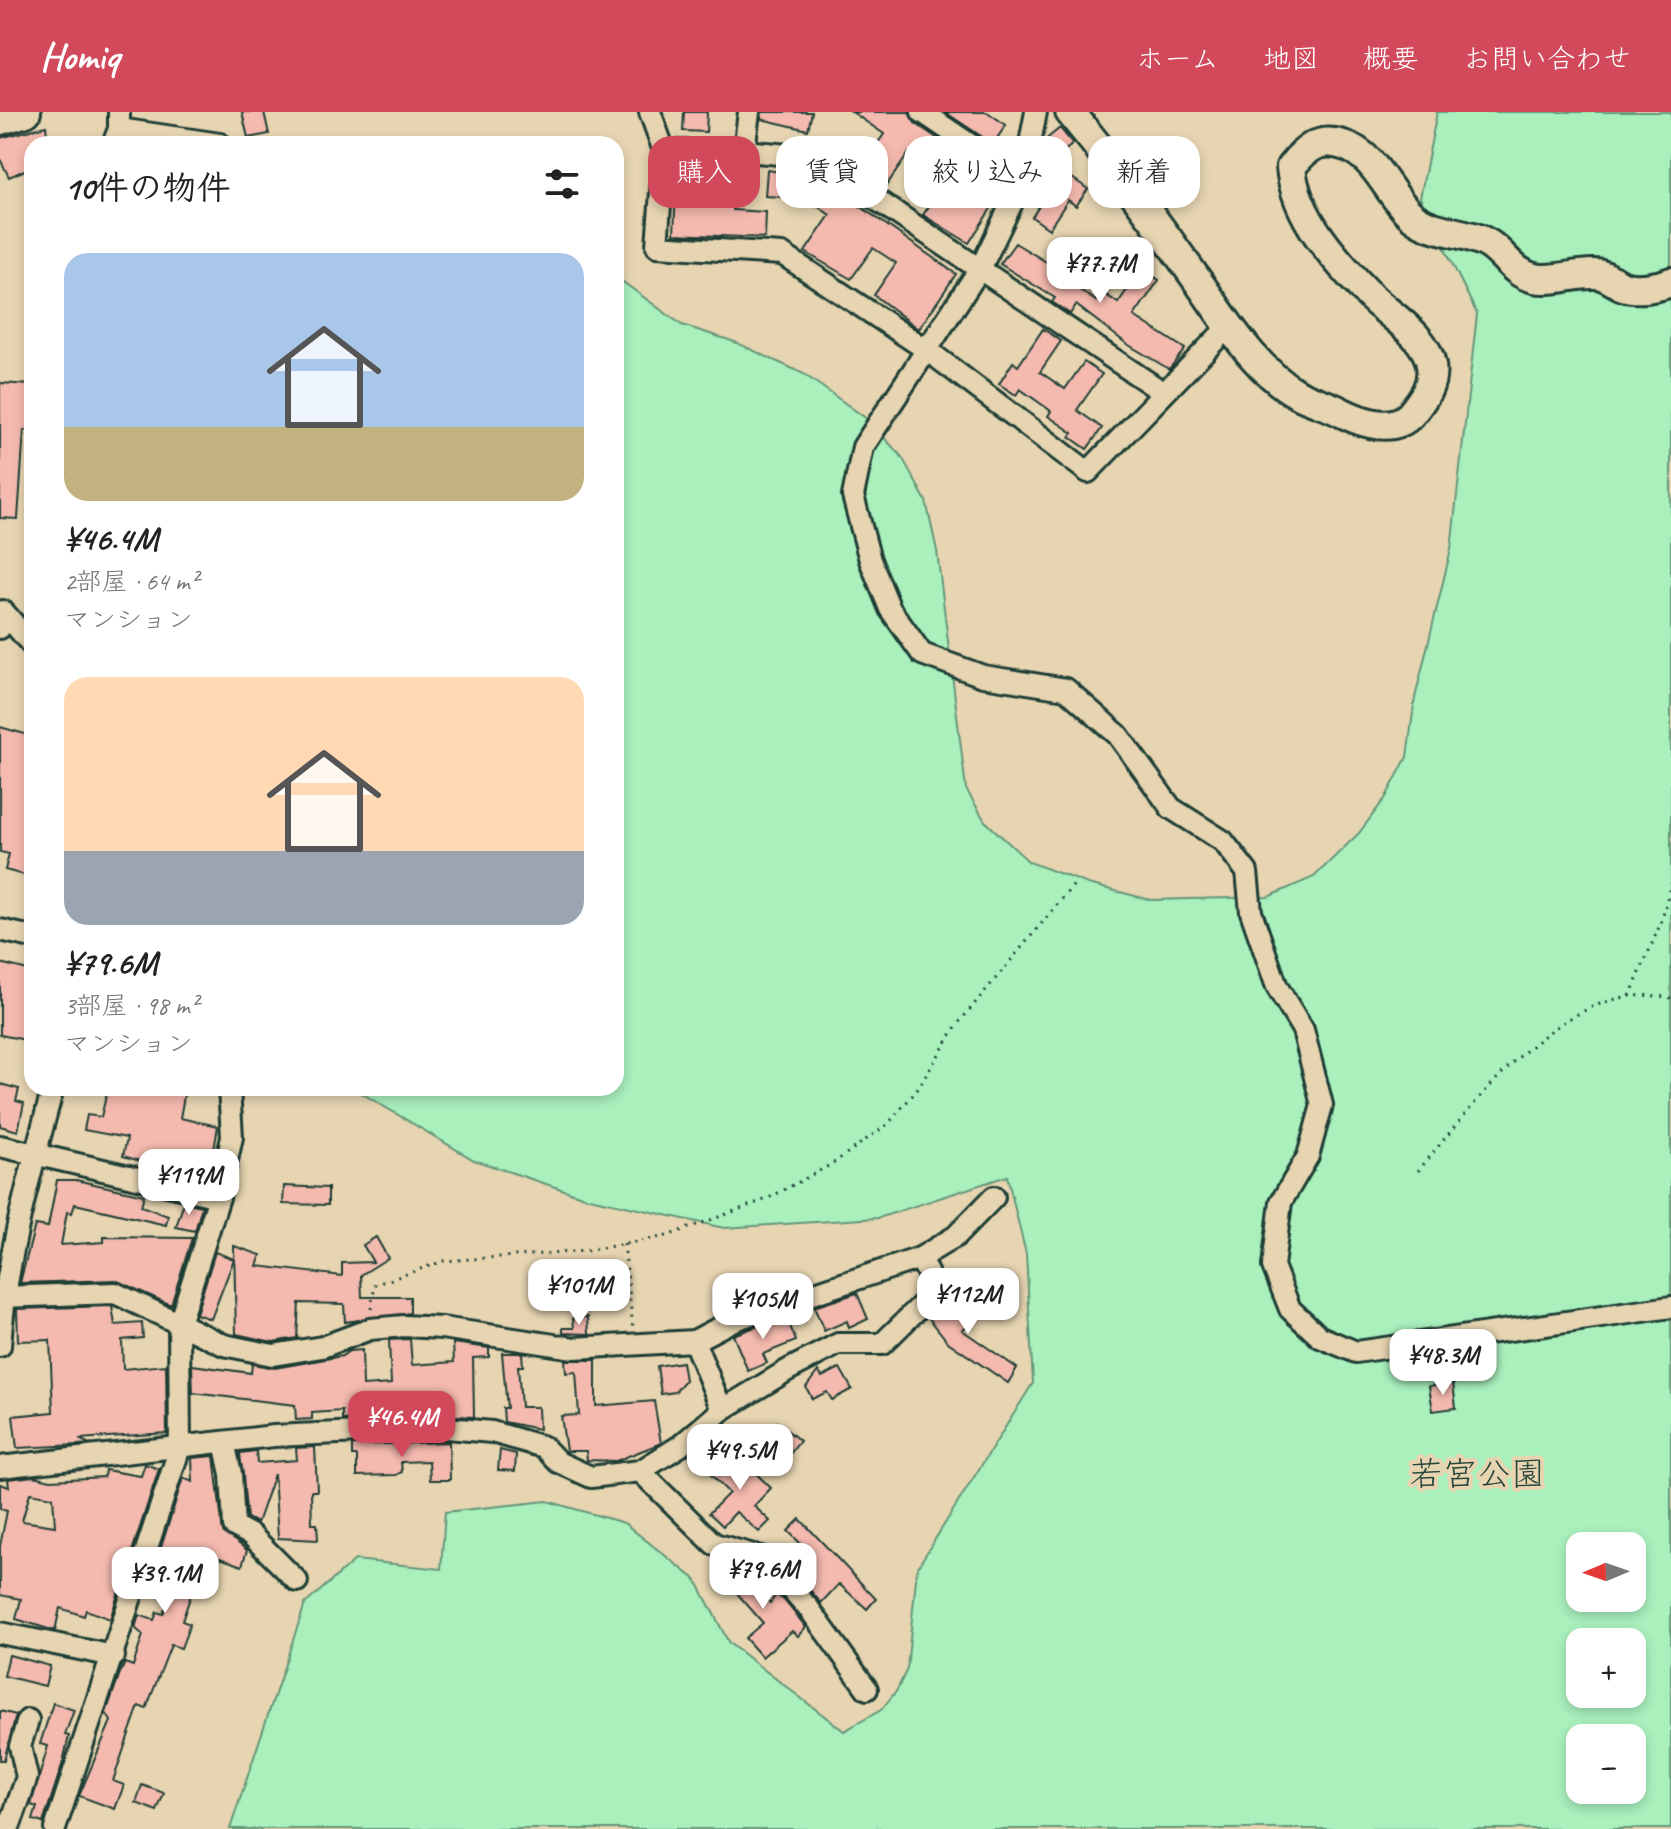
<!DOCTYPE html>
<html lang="ja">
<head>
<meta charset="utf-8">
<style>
  :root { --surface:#fff; --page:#f6f6f6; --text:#222; --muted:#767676; --accent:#d1495b }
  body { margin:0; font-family:Caveat,"Klee One",sans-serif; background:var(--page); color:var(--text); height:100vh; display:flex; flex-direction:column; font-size:30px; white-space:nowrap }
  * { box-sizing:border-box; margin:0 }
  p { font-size:26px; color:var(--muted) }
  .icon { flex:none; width:44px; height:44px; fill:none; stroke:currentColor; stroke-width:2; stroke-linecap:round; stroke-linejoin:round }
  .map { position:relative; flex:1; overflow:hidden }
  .side { position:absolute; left:24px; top:24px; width:600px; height:960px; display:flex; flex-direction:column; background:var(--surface); border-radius:24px; box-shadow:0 4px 12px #0003 }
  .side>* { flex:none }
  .hud { position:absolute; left:648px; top:24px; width:760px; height:72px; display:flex; gap:16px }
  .needle { width:52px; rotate:268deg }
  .fabs { position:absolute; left:1566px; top:1420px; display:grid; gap:16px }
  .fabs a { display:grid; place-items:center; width:80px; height:80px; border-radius:16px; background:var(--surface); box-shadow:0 4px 12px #0003; font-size:40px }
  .price { position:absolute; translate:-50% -68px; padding:0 18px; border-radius:16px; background:#fff; color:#222; font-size:26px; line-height:52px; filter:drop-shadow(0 2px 4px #0008) }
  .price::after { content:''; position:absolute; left:50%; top:48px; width:24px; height:18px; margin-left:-12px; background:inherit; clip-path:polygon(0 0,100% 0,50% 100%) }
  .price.on { background:var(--accent); color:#fff }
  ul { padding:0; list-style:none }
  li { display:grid; align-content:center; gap:16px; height:424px; padding:0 40px }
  li span { display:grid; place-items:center; height:248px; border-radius:24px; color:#555 }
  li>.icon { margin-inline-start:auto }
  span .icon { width:144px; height:144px; fill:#fffc; stroke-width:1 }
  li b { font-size:34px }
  h2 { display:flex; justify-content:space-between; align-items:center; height:96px; padding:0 40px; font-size:34px }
  .pill { padding:0 28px; border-radius:24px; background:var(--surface); box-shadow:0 4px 12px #0003; font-size:28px; line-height:72px }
  .pill.on { background:var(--accent); color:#fff }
  header { display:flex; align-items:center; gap:48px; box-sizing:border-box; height:112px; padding:0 40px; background:var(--accent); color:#fff }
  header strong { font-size:38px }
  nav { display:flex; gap:44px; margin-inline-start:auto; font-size:28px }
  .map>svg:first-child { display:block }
  .green { fill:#a9f0bd; stroke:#649678; stroke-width:2; fill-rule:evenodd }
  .building { fill:#f5baaf; stroke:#1f3d34; stroke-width:2; fill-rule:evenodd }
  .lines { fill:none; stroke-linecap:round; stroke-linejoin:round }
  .street-casing { stroke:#1f3d34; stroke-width:26 }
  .secondary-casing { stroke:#1f3d34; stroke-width:34 }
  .path { stroke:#1f3d34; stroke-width:3; stroke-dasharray:2 6; stroke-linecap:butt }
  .street { stroke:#e7d5b2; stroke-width:20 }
  .secondary { stroke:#e7d5b2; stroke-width:28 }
  .labels { text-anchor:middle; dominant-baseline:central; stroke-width:8; stroke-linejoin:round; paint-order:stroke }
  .park-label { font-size:34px; fill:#26463b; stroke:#e7d5b2 }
</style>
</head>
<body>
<header>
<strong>Homiq</strong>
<nav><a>ホーム</a><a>地図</a><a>概要</a><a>お問い合わせ</a></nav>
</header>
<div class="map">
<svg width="1671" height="1717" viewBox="0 0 1671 1717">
  <rect width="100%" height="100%" fill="#e7d5b2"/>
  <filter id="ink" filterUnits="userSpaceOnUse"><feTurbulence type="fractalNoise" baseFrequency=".0125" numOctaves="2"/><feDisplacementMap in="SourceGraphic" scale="16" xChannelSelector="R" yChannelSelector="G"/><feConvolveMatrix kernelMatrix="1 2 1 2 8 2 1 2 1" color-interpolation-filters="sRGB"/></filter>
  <g filter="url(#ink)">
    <path class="green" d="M1437 0H1671V1717H230L305 1492 355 1448 441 1457 445 1400 547 1389 624 1411 696 1468 729 1531 844 1619 881 1598 897 1578 907 1557 917 1456 1033 1271 1026 1142 1007 1064 878 1106 724 1116 585 1085 474 1048 353 976H616V165L682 213 735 230 804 262 867 307 902 345 926 389 937 439 966 677 985 709 1029 750 1088 772 1151 788 1268 785 1314 765 1359 721 1386 685 1407 645 1415 586 1451 437 1477 202 1420 86ZM1580 1434H1632V1486H1580ZM1580 1530H1632V1582H1580ZM1580 1626H1632V1678H1580Z"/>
    <g class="building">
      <polygon points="242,0 264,0 269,22 248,26"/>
      <polygon points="684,0 707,0 706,20 683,19"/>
      <polygon points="762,0 812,0 808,18 761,7"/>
      <polygon points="852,0 909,0 915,11 1006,73 969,131 923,103 949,65 923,47 909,41 886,74 861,56 884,22"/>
      <polygon points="945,0 987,0 1006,13 993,32"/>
      <polygon points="46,14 48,32 32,32 32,55 9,65 0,47 0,26"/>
      <polygon points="1060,16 1073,32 1053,48 1042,36 1044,29"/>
      <polygon points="677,55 734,58 733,98 766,100 765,126 674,122"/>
      <polygon points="767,58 820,66 956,162 919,217 874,183 896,151 873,136 851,167 805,140 830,103 813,91 798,90 799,86 765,84"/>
      <polygon points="1062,59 1088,77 1076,94 1068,88 1049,117 1032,105"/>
      <polygon points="1015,131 1063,160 1060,164 1096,189 1102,180 1118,191 1142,156 1159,168 1134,204 1185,237 1169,257 1127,232 1076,193 1070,202 1052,190 1055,186 1000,152"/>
      <polygon points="1043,217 1061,229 1040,260 1065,277 1084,250 1102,262 1077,298 1102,316 1087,337 1070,325 1073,321 1048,304 1051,299 1020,277 1016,283 999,272 1013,250 1018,254"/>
      <polygon points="0,271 32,273 32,318 24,318 18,407 0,406"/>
      <polygon points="0,615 32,624 32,765 5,758 9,742 0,740"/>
      <polygon points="0,851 32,859 32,898 26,928 0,923"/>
      <polygon points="0,972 19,977 16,989 24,991 18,1019 0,1014"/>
      <polygon points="108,976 185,979 180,1006 218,1014 209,1069 123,1044 127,1026 84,1018 87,1003 101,1005"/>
      <polygon points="57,1068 76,1068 144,1083 141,1094 168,1104 166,1113 75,1092 72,1101 67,1100 61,1133 104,1130 104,1125 192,1126 171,1193 115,1168 20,1171 35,1113 48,1115"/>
      <polygon points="284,1074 328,1076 328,1093 283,1092"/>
      <polygon points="184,1090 202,1094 195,1119 176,1115"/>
      <polygon points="376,1125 388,1146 361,1163 362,1185 410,1185 410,1201 345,1210 344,1192 299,1191 297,1226 273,1230 236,1222 234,1134 261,1143 257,1154 342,1164 342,1151 373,1150 363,1133"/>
      <polygon points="215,1140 234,1147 211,1207 196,1202"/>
      <polygon points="958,1180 978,1204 962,1218 1017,1256 1008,1271 948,1230 928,1205"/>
      <polygon points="857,1181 868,1207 849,1216 847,1209 824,1219 814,1195"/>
      <polygon points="112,1194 115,1213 142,1211 143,1226 122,1228 123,1257 166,1253 167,1321 79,1327 90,1332 78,1333 17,1336 13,1304 53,1300 50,1228 18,1229 17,1197"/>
      <polygon points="786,1204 796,1229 763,1242 767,1251 748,1259 733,1223"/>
      <polygon points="588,1205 589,1222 563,1221 563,1216 574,1216 573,1206"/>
      <polygon points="410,1227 412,1253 454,1250 453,1231 489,1236 489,1245 473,1246 474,1305 439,1303 439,1299 342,1308 342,1299 312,1301 312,1307 296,1308 295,1293 193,1281 192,1253 251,1261 252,1252 275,1256 342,1244 349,1239 362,1238 363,1274 391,1272 389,1228"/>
      <polygon points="502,1241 522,1241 523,1254 518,1254 521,1295 538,1295 539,1317 504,1310 503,1296 507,1296"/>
      <polygon points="565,1248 596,1248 596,1294 654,1289 661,1331 616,1349 587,1348 586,1339 566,1339 561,1304 579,1303 576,1260 566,1261"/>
      <polygon points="682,1250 685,1268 675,1280 661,1282 657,1254"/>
      <polygon points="840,1256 852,1277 832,1288 827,1280 812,1287 806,1275 818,1259 822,1265"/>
      <polygon points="1453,1271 1456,1296 1433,1299 1429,1274"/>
      <polygon points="777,1310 800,1329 785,1348 762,1329"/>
      <polygon points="449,1330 450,1368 430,1368 429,1349 401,1350 402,1360 396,1363 357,1364 357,1344 352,1344 352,1333"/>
      <polygon points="315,1335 317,1379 311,1379 312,1412 317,1412 318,1428 278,1426 274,1362 257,1411 247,1406 240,1341 256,1339 257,1351 297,1348 296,1336"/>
      <polygon points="500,1338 516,1342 515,1359 498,1358"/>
      <polygon points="732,1338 771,1376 754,1394 770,1409 759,1420 736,1400 723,1414 709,1401 729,1381 710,1362"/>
      <polygon points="214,1344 223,1420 247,1438 242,1454 220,1446 208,1479 194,1474 182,1509 190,1512 181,1536 171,1533 146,1597 139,1594 129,1622 113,1669 124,1673 115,1697 79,1684 111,1609 106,1601 120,1561 125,1551 133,1554 143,1523 135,1516 139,1503 154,1508 157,1500 163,1502 173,1475 151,1467 183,1366 193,1370 192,1346"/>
      <path d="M145 1352 159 1357 110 1507 86 1498 84 1504 60 1496 55 1519 16 1507 21 1487 0 1483V1434L7 1399 0 1397V1372L9 1375 8 1367 34 1364 51 1368 104 1365 105 1358 141 1364ZM30 1381 53 1385 55 1414 22 1409Z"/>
      <polygon points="800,1407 876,1487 867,1497 839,1472 821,1491 784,1448 802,1433 788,1419"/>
      <polygon points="727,1449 736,1452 770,1491 776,1483 784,1488 806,1515 798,1524 792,1519 762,1545 745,1526 763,1511 717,1458"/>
      <polygon points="9,1543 50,1554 45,1574 4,1564"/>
      <polygon points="53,1591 74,1598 65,1623 69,1624 63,1650 43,1711 33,1708 37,1695 31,1693 48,1634 40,1632"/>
      <polygon points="0,1599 16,1603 4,1648 0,1648"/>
      <polygon points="142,1673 164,1681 157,1699 136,1691"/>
    </g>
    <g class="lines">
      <defs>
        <g id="street">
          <polyline points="650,0 664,39 657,134 782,142 927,238 1088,360 1228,215"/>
          <polyline points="922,0 1023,68"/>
          <polyline points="1036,0 1023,68 981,155 863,335 853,384 870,448 890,497 922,542 983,564 1066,577 1118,623 1171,696 1223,729 1247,760 1251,800 1277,875 1303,918 1322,993 1308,1044 1281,1090 1273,1154 1290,1197 1320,1225 1356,1240 1671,1195"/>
          <polyline points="119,17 220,32"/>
          <polyline points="113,32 119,17 119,0"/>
          <polyline points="664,39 744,39 813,45 1164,281"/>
          <polyline points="744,39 749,0"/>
          <polyline points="0,516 3,499 32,533"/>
          <polyline points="0,818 32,825"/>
          <polyline points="0,1034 219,1085"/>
          <polyline points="0,1185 115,1181 224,1233 273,1243 322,1235 370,1217 404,1214 442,1216 574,1236 694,1229 734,1208 920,1146 956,1124 994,1085"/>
          <polyline points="694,1229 722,1298"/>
          <path d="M0 1234C6 1145 30 1062 53 976"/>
          <polyline points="224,1330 231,1362 234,1414 251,1423 297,1469"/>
          <polyline points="0,1355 274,1324 447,1316 492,1320 544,1335 558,1350 591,1365 640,1359 714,1432 764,1446 810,1498 867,1577"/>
          <polyline points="640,1359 680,1334 722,1298 788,1258 838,1232 882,1232 936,1179 920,1146"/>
          <polyline points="0,1521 114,1544"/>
          <polyline points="10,1713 27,1665 20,1634 28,1608"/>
          <polyline points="55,1717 180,1335 179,1212 219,1085 232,1025 229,976"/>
        </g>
        <g id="secondary">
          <path d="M1070 0C1116 56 1160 115 1202 175 1228 212 1257 260 1298 282 1313 290 1329 293 1343 301 1363 311 1394 321 1411 302 1423 287 1434 273 1431 253 1426 224 1392 205 1372 186 1337 150 1295 105 1291 55 1305 37 1319 25 1343 33 1376 43 1387 81 1410 102 1433 123 1466 117 1490 133 1506 144 1513 161 1534 166 1553 170 1576 161 1595 162 1605 162 1614 170 1623 174 1637 179 1658 175 1671 170"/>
          <polyline points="0,8 26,0"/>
        </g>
      </defs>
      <use href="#street" class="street-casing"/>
      <use href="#secondary" class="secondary-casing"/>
      <g class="path">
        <polyline points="1630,884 1662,808 1671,771"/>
        <path d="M1418 1059C1477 989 1565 864 1671 886"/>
        <polyline points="624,1132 633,1216"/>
        <polyline points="371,1197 375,1173 443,1149 586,1139 667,1124 767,1087 832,1052 888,1012 917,978 957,913 1076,770"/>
      </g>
      <use href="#street" class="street"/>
      <use href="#secondary" class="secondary"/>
    </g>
  </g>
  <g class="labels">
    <g class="park-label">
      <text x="1477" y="1361">若宮公園</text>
    </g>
  </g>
</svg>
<div class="fabs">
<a><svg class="needle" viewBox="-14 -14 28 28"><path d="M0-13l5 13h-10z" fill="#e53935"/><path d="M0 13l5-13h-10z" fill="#767676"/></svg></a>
<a>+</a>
<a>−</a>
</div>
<b class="price" style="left:1100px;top:193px">¥77.7M</b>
<b class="price" style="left:189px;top:1105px">¥119M</b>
<b class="price" style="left:579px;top:1215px">¥101M</b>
<b class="price" style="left:968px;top:1224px">¥112M</b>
<b class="price" style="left:763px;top:1229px">¥105M</b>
<b class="price" style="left:1443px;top:1285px">¥48.3M</b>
<b class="price on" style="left:402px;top:1347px">¥46.4M</b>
<b class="price" style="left:740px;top:1380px">¥49.5M</b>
<b class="price" style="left:763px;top:1499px">¥79.6M</b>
<b class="price" style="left:165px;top:1503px">¥39.1M</b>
<div class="hud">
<a class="pill on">購入</a>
<a class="pill">賃貸</a>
<a class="pill">絞り込み</a>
<a class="pill">新着</a>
</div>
<section class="side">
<h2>10件の物件<svg class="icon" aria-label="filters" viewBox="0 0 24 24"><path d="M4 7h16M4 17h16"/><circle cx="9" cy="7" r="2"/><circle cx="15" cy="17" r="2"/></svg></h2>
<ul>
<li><span style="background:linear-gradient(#a9c7e8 70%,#c2b280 0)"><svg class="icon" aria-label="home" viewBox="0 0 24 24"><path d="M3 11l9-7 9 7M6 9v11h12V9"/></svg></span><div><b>¥46.4M</b><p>2部屋 · 64 m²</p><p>マンション</p></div></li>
<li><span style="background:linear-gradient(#ffd9b3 70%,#9aa5b1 0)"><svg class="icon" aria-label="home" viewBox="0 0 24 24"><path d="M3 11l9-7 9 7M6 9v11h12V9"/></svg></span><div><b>¥79.6M</b><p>3部屋 · 98 m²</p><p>マンション</p></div></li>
</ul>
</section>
</div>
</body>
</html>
